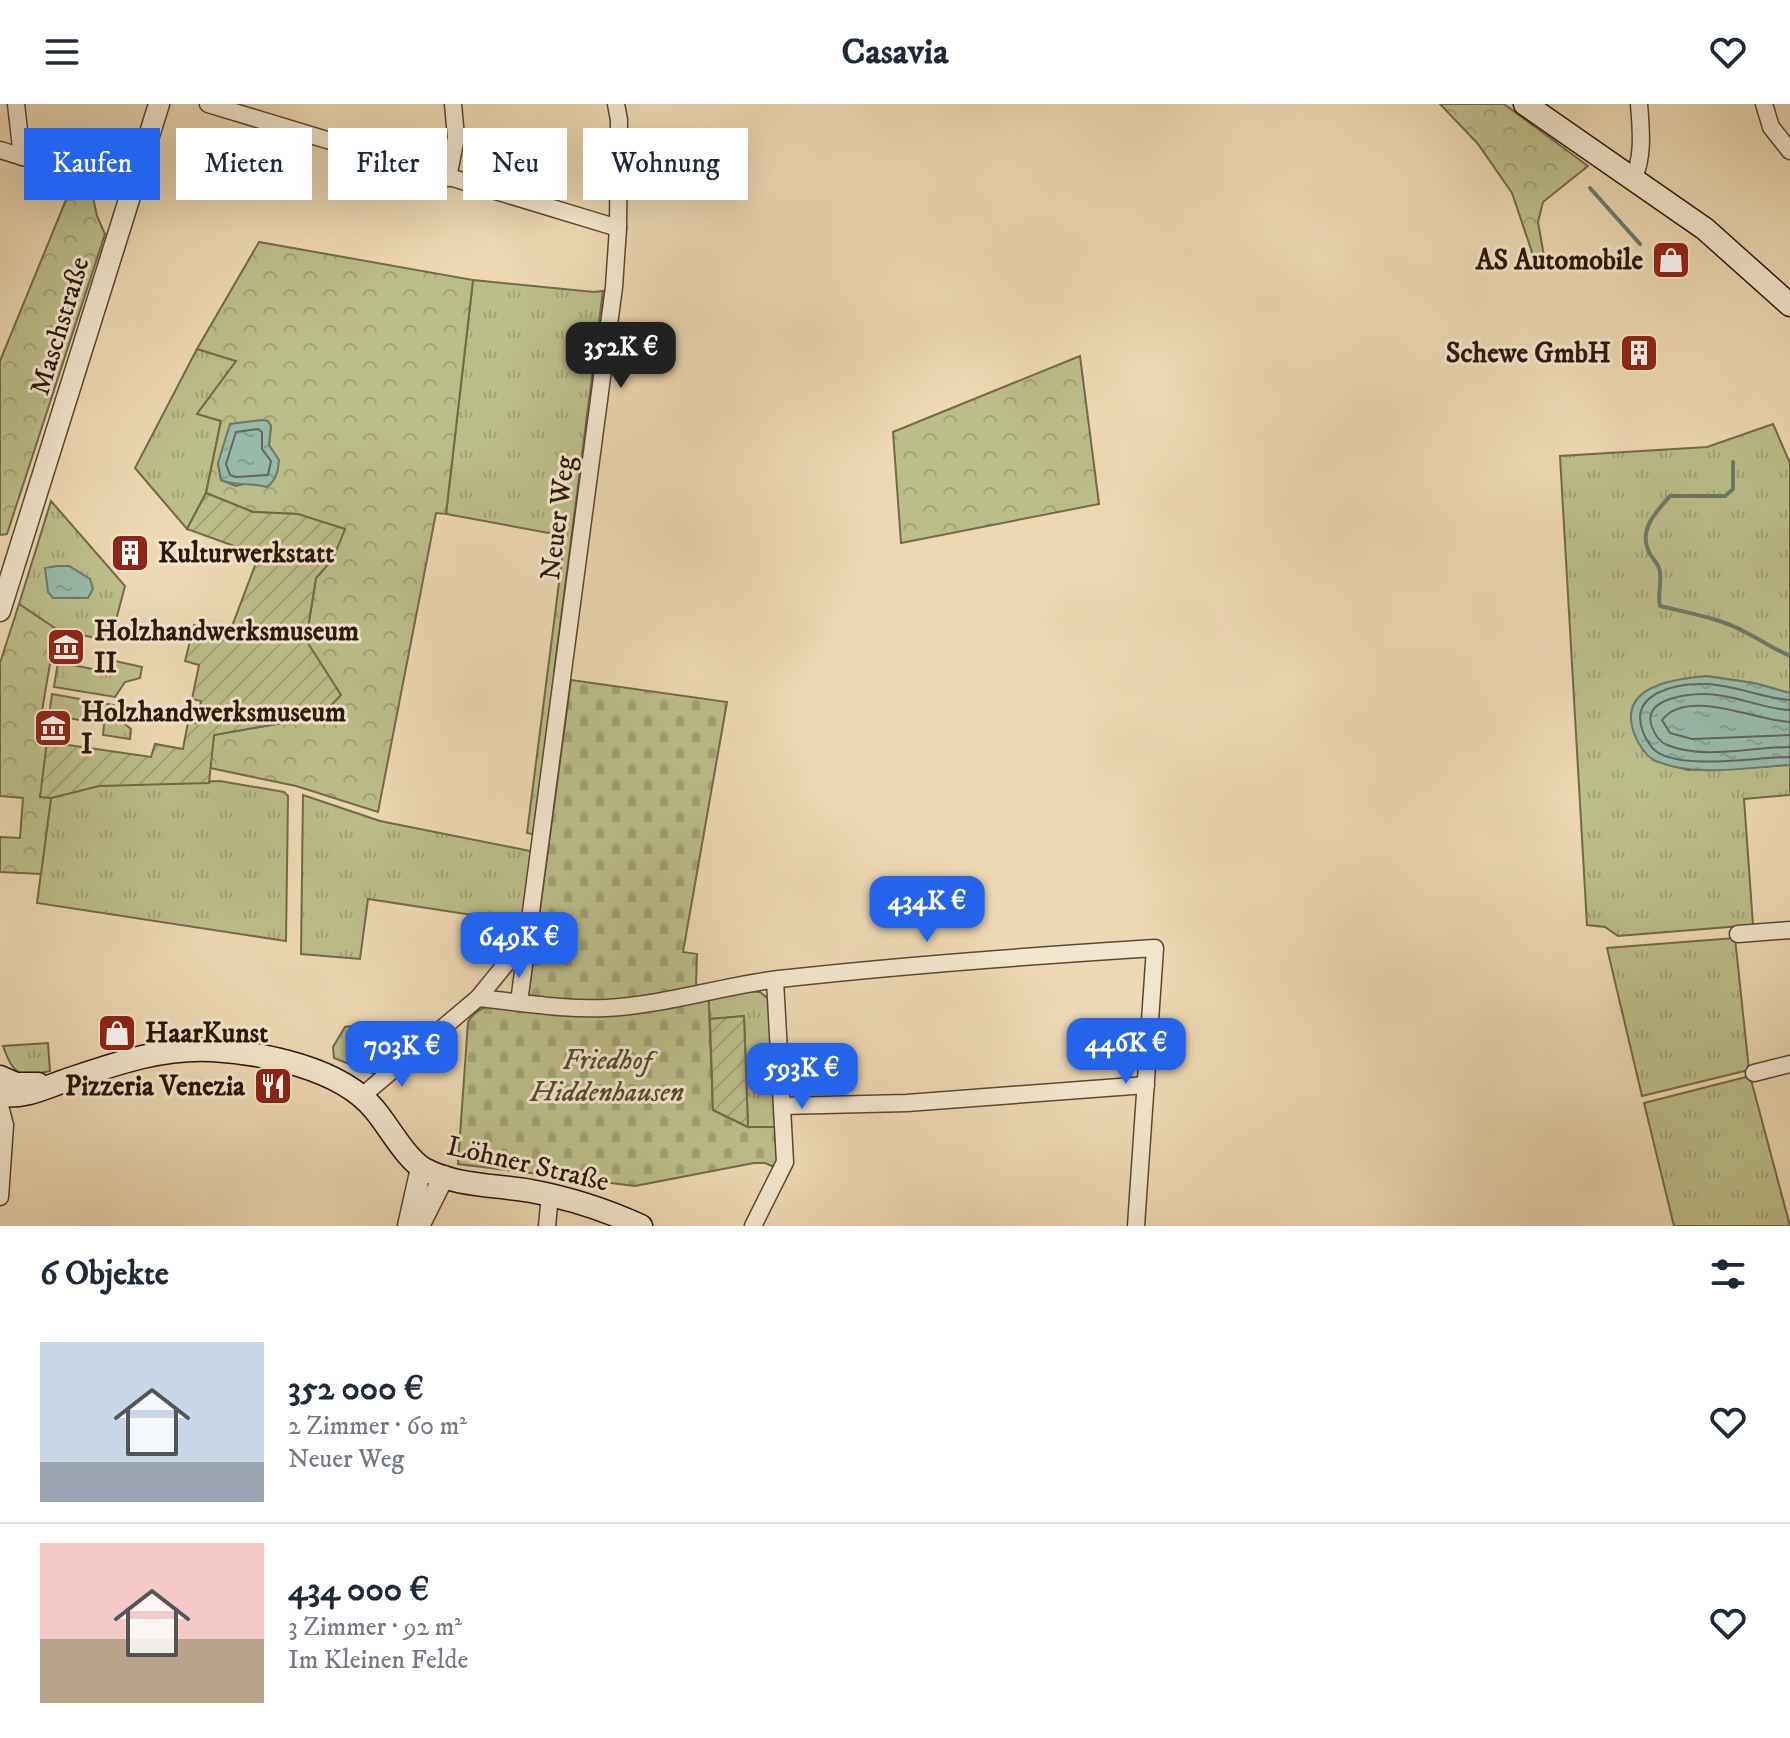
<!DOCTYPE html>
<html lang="de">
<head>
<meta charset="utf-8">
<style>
  :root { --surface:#fff; --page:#f2f2f3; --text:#1f2937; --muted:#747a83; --line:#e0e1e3; --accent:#2563eb }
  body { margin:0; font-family:"IM FELL DW Pica",serif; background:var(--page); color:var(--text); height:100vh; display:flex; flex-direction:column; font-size:30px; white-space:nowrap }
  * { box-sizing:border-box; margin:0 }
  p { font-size:26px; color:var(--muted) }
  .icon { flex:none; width:44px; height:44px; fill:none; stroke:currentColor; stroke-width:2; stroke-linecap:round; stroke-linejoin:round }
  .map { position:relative; height:1122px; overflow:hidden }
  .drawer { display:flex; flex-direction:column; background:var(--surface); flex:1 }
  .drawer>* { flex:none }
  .top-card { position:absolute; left:24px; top:24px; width:800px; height:72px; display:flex; gap:16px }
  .price { position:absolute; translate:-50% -68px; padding:0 18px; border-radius:16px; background:var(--accent); color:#fff; font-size:26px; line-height:52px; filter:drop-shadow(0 2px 4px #0008) }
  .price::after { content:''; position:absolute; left:50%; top:48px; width:24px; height:18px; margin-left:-12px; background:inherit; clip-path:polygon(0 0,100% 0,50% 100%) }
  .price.active { background:#222; color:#fff }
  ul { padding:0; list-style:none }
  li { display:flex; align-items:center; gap:24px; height:200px; padding:0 40px }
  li+li { border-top:2px solid var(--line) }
  li span { display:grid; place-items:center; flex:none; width:224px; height:160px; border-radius:0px; color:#555 }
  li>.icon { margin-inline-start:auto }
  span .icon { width:96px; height:96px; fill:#fffc; stroke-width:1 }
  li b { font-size:34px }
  h2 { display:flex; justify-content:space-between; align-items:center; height:96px; padding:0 40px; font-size:34px }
  .pill { padding:0 28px; border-radius:0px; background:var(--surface); box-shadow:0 8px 32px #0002; font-size:28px; line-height:72px }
  .pill.active { background:var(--accent); color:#fff }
  header { display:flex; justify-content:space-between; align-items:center; height:104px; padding:0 40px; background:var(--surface); font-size:36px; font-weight:800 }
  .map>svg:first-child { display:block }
  .grass { fill:url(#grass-tufts); stroke:#746a48; stroke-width:2 }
  .forest { fill:url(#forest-crowns); stroke:#746a48; stroke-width:2; fill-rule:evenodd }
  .cemetery { fill:url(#cemetery-stones); stroke:#746a48; stroke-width:2 }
  .garden { fill:url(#garden-furrows); stroke:#746a48; stroke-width:2 }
  .water { fill:url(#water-ripples); stroke:#6d7969; stroke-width:2 }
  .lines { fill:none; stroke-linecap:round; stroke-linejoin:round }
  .shore { stroke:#626859; stroke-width:2 }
  .stream { stroke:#6d7969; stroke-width:4 }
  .minor-casing { stroke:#5c4732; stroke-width:19 }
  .tertiary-casing { stroke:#5c4732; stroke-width:23 }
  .secondary-casing { stroke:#2c1707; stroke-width:25 }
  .minor { stroke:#f3e6ce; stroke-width:16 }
  .tertiary { stroke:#f3e6ce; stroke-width:20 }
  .secondary { stroke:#f3e6ce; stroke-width:22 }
  .labels { text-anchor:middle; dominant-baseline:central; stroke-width:6; stroke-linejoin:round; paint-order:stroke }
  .poi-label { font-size:28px; font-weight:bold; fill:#2c1707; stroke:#f3e6ce; text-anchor:start }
  .street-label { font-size:28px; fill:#2c1707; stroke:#f3e6ce }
  .park-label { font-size:28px; font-style:italic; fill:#57492e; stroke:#f3e6ce }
</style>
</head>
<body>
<header><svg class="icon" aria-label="menu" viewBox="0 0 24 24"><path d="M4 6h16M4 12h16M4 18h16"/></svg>Casavia<svg class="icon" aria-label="heart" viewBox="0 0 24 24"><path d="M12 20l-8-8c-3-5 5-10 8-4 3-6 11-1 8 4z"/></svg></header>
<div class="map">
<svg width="1790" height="1122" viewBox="0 0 1790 1122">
  <defs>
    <pattern id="grass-tufts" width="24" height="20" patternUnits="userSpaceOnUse" patternTransform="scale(2)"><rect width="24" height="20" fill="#bcbe8a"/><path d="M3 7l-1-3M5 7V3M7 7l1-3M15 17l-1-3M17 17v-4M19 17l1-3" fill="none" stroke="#a2a376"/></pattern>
    <pattern id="forest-crowns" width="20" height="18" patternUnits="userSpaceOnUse" patternTransform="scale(2)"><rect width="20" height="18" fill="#bcbe8a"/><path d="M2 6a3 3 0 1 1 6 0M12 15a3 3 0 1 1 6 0" fill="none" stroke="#a2a376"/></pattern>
    <pattern id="cemetery-stones" width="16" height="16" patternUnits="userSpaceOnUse" patternTransform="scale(2)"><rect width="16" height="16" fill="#bcbe8a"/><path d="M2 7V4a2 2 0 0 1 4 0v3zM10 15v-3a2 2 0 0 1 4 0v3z" fill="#a2a376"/></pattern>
    <pattern id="garden-furrows" width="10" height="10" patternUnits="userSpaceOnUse" patternTransform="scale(2)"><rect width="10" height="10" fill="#bcbe8a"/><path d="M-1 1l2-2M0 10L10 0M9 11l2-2" fill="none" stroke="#a2a376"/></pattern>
    <pattern id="water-ripples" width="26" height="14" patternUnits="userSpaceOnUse" patternTransform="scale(2)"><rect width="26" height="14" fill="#99baab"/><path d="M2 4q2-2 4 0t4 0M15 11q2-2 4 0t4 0" fill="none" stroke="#849f92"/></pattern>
  </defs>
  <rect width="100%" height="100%" fill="#edd8b3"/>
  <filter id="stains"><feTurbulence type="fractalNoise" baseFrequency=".0025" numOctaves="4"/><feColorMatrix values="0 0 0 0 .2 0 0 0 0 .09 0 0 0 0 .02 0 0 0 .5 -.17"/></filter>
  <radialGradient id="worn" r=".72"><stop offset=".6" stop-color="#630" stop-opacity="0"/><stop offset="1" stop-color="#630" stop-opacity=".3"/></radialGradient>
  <g class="grass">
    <polygon points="473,176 594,188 603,187 554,569 555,580 537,731 527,729 565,432 446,410"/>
    <polygon points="197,245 237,257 198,310 221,317 206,389 187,425 135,364"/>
    <polygon points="1773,320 1790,359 1790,589 1754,579 1706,572 1653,656 1688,666 1790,661 1790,691 1744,695 1753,821 1618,832 1605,823 1587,821 1560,352 1707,343"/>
    <polygon points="51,397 125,482 116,516 113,538 56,525 19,500"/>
    <polygon points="115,557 142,563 140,574 125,578 115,593 54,583 58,558 112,569"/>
    <polygon points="52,590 114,601 117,614 131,625 130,635 103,631 104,620 49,611"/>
    <polygon points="220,677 284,688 288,692 286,837 37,799 51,694 98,682"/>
    <polygon points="303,691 380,717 535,748 524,819 368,795 360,855 301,850"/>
    <polygon points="1735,834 1749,966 1642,992 1607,844"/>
    <polygon points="746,887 760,888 770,896 775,1023 748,1023 744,912 710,915 708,894"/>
    <polygon points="365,920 401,926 409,944 375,970 334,954 333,943 345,923"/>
    <path d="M48 939 50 967C20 973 14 973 3 942Z"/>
    <polygon points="1750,972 1790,1122 1674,1122 1644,999"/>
  </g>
  <g class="forest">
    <polygon points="1440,0 1504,0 1588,62 1543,98 1538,118 1544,152 1534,154 1512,89 1478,40"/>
    <polygon points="70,86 93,93 97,112 105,130 7,430 0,431 0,257"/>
    <path d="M259 138 473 176 446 410 436 409 378 708 296 682 210 664 214 631 321 612 306 536 316 474 333 454 298 410 253 408 206 389 221 317 197 310 236 257 197 245ZM271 322 269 341 271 347 252 378 236 382 221 376 218 359Z"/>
    <polygon points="1080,252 1099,400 901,439 893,328"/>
    <polygon points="19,500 56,525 37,636 47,638 41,692 51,694 41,770 0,768 0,733 20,734 23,694 0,692 0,559"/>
  </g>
  <path class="cemetery" d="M571 576 727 598 683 848 697 850 696 883 708 881 713 1006 748 1023H775L777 1058 774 1063 765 1059H754L635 1082 458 1060 468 918C479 898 508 898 528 894Z"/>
  <g class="garden">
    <polygon points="206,389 253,408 298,410 345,425 333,455 316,474 306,536 341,591 321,612 214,631 209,679 99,682 51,694 40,693 47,638 151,653 155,640 183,645 188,618 197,619 201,597 192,595 199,561 185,557 194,521 229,530 259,451 187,425"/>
    <polygon points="744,912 748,1023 713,1006 710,915"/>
  </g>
  <g class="water">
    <path d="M262 316 268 317 271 322 269 341 279 356C278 367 277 375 267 383 250 378 237 383 221 376L218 359 230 320Z"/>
    <polygon points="57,462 69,462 90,475 93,485 88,494 53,494 48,488 45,464"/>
    <path d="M1706 572 1754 579 1790 589V661C1748 663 1696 674 1656 657 1645 652 1638 639 1634 629 1617 582 1674 575 1706 572Z"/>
  </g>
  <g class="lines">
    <g class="shore">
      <polygon points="258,325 262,328 262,345 271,357 268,371 236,373 230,371 226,360 236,328"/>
      <path d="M1790 596C1762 594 1735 581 1706 580 1676 579 1628 589 1643 628 1646 635 1651 644 1657 648 1684 666 1757 653 1790 653"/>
      <path d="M1790 606C1762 605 1734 590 1705 590 1686 590 1641 595 1652 623 1655 631 1659 638 1667 641 1704 656 1751 643 1790 643"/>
      <path d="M1790 618C1757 617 1687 583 1662 616L1670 629 1692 635 1790 631"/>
    </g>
    <g class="stream">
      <polyline points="1590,84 1640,140"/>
      <path d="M1733 358V385L1725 392H1670C1656 408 1638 426 1649 448 1651 453 1657 458 1659 464 1663 475 1657 490 1660 502 1688 509 1720 514 1745 528 1761 536 1774 545 1790 552"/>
    </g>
    <defs>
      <g id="minor">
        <polyline points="16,0 22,53"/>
        <polyline points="208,0 618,124"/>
        <polyline points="1764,0 1771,23 1790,47"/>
        <polyline points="0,46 132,86"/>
        <polyline points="448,74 456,33 453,0"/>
        <path d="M1633 76C1644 52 1641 26 1639 0"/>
        <polyline points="1738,830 1790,826"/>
        <path d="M478 894C520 898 563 906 606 904 665 901 721 882 779 875 904 861 1029 852 1155 844L1136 1122"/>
        <polyline points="519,898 614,183 618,124 619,16 616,0"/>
        <polyline points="1754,969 1790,960"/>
        <polyline points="362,992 478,894 528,833"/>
        <polyline points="0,1002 5,1021 0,1093"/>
        <polyline points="782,1002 907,999 1146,981"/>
        <polyline points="547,1122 550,1091"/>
        <polyline points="753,1122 785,1058 775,876"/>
      </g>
      <g id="tertiary">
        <polyline points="0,507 159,0"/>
        <polyline points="408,1122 421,1064"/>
        <polyline points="419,1122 444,1072"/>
      </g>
      <g id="secondary">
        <polyline points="1525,0 1705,125 1790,201"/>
        <polyline points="0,973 16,980 38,980"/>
        <path d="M0 991C24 994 42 985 64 977 112 961 160 943 212 946 263 949 340 964 374 1005 388 1021 406 1055 424 1065 455 1082 497 1081 531 1087 569 1094 606 1106 641 1122"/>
      </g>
    </defs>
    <use href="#minor" class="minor-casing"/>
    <use href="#tertiary" class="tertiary-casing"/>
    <use href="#secondary" class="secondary-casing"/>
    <use href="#minor" class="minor"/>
    <use href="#tertiary" class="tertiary"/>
    <use href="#secondary" class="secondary"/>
  </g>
  <defs>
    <symbol id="shop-square" viewBox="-11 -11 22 22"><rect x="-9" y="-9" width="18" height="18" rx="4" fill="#8f2418" stroke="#f3e6ce"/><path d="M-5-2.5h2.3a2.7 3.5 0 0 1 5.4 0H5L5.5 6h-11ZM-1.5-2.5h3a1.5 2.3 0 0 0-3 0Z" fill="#fff"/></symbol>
    <symbol id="building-square" viewBox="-11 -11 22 22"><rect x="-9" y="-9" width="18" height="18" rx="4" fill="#8f2418" stroke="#f3e6ce"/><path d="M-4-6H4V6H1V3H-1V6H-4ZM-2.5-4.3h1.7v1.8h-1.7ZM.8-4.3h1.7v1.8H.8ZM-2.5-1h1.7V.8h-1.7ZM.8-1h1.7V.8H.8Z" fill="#fff"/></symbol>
    <symbol id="museum-square" viewBox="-11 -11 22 22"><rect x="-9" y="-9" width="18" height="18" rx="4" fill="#8f2418" stroke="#f3e6ce"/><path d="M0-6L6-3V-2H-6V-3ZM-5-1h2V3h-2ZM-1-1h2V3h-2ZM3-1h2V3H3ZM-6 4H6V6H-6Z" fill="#fff"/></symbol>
    <symbol id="restaurant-square" viewBox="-11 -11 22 22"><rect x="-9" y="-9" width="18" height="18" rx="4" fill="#8f2418" stroke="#f3e6ce"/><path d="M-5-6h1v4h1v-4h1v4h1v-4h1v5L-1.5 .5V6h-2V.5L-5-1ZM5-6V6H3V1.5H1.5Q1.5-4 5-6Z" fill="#fff"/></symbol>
  </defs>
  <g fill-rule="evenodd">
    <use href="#shop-square" x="1649" y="134" width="44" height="44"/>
    <use href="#building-square" x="1617" y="227" width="44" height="44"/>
    <use href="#building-square" x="108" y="427" width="44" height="44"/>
    <use href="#museum-square" x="44" y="521" width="44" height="44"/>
    <use href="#museum-square" x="31" y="602" width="44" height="44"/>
    <use href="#shop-square" x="95" y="907" width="44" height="44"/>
    <use href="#restaurant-square" x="251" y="960" width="44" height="44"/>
  </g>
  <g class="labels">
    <g class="poi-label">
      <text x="1643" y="156" text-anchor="end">AS Automobile</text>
      <text x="1611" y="249" text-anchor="end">Schewe GmbH</text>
      <text x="158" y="449">Kulturwerkstatt</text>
      <text x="94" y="527">Holzhandwerksmuseum<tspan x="94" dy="32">II</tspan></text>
      <text x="81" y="608">Holzhandwerksmuseum<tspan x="81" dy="32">I</tspan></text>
      <text x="145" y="929">HaarKunst</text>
      <text x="245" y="982" text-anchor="end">Pizzeria Venezia</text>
    </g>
    <g class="street-label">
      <text transform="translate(60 222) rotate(-73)">Maschstraße</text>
      <text transform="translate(558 414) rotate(-83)">Neuer Weg</text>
      <text transform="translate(528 1060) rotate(13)">Löhner Straße</text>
    </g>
    <g class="park-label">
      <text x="607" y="956">Friedhof<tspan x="607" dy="32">Hiddenhausen</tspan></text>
    </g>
  </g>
  <rect width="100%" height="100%" filter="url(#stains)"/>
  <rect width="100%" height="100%" fill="url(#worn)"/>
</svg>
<b class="price active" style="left:621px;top:286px">352K €</b>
<b class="price" style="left:927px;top:840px">434K €</b>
<b class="price" style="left:519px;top:876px">649K €</b>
<b class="price" style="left:1126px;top:982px">446K €</b>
<b class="price" style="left:402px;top:985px">703K €</b>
<b class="price" style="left:802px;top:1007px">593K €</b>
<div class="top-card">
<a class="pill active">Kaufen</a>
<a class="pill">Mieten</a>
<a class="pill">Filter</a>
<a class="pill">Neu</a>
<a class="pill">Wohnung</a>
</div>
</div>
<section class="drawer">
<h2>6 Objekte<svg class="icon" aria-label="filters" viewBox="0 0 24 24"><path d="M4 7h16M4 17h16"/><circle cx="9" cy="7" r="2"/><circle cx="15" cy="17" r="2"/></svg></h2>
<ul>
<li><span style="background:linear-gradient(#c9d6e8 75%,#9aa5b1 0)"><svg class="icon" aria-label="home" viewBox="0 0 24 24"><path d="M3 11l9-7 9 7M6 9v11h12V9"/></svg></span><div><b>352 000 €</b><p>2 Zimmer · 60 m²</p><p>Neuer Weg</p></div><svg class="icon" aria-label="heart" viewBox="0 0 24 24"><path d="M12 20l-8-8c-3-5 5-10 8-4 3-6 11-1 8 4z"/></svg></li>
<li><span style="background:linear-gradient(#f6c9c9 60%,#b9a48a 0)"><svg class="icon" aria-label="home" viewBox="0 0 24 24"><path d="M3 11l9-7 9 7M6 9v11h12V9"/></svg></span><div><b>434 000 €</b><p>3 Zimmer · 92 m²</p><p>Im Kleinen Felde</p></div><svg class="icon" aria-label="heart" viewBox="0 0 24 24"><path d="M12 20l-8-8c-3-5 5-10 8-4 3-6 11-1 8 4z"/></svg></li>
</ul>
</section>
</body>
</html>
